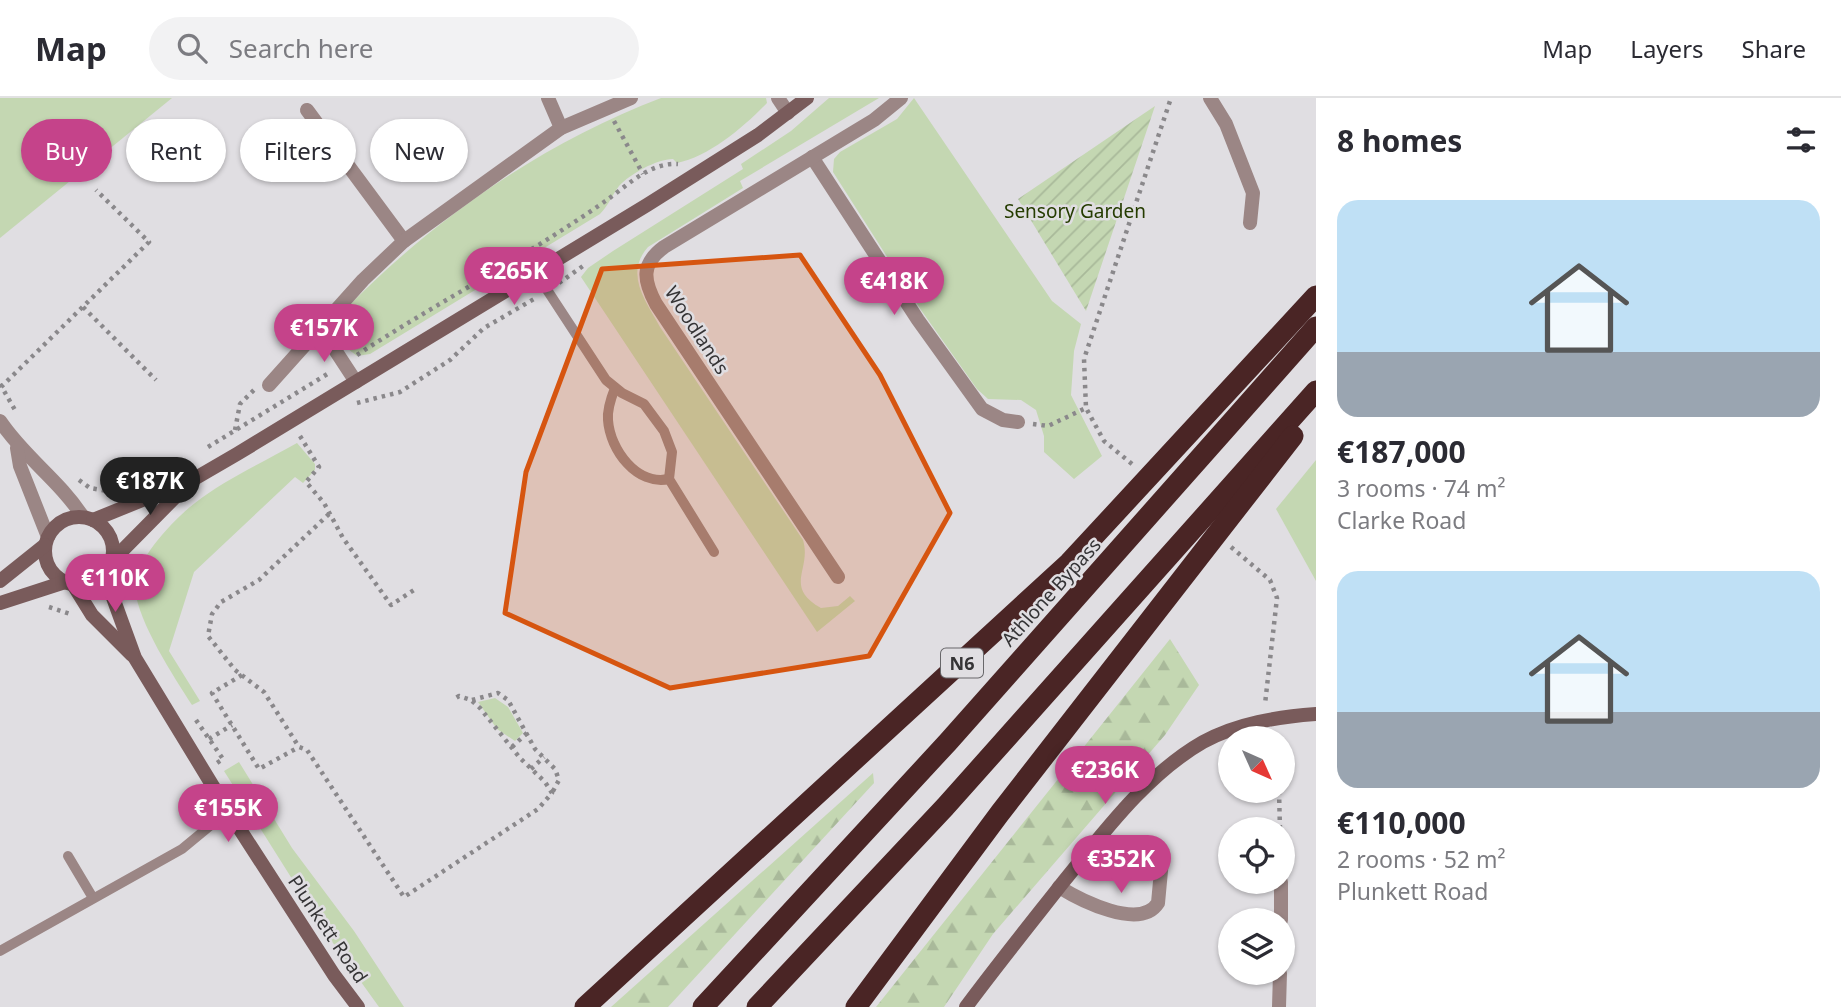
<!DOCTYPE html>
<html lang="en">
<head>
<meta charset="utf-8">
<style>
  :root { --surface:#fff; --page:#f2f2f3; --text:#2b2b33; --muted:#7c7c81; --line:#e1e1e2; --accent:#c5438a }
  body { margin:0; font-family:"Noto Sans",sans-serif; background:var(--page); color:var(--text); height:100vh; display:flex; flex-direction:column; font-size:26px; white-space:nowrap }
  * { box-sizing:border-box; margin:0 }
  p { font-size:23px; color:var(--muted) }
  .icon { flex:none; width:38px; height:38px; fill:none; stroke:currentColor; stroke-width:2; stroke-linecap:round; stroke-linejoin:round }
  .map { position:relative; flex:1; overflow:hidden }
  .panel { display:flex; flex-direction:column; background:var(--surface); width:525px }
  .panel>* { flex:none }
  .banner { position:absolute; left:21px; top:21px; width:665px; height:63px; display:flex; gap:14px }
  .needle { width:46px; rotate:135deg }
  .buttons { position:absolute; left:1218px; top:628px; display:grid; gap:14px }
  .buttons a { display:grid; place-items:center; width:77px; height:77px; border-radius:50%; background:var(--surface); box-shadow:0 2px 5px #0004; font-size:35px }
  .price { position:absolute; translate:-50% -60px; padding:0 16px; border-radius:24px; background:var(--accent); color:#fff; font-size:23px; line-height:46px; filter:drop-shadow(0 2px 4px #0008) }
  .price::after { content:''; position:absolute; left:50%; top:42px; width:21px; height:16px; margin-left:-10px; background:inherit; clip-path:polygon(0 0,100% 0,50% 100%) }
  .price.current { background:#222; color:#fff }
  ul { padding:0; list-style:none }
  li { display:grid; align-content:center; gap:14px; height:371px; padding:0 21px }
  li span { display:grid; place-items:center; height:217px; border-radius:21px; color:#555 }
  li>.icon { margin-inline-start:auto }
  span .icon { width:126px; height:126px; fill:#fffc; stroke-width:1 }
  li b { font-size:30px }
  h2 { display:flex; justify-content:space-between; align-items:center; height:84px; padding:0 21px; font-size:30px }
  .pill { padding:0 24px; border-radius:32px; background:var(--surface); box-shadow:0 2px 5px #0004; font-size:24px; line-height:63px }
  .pill.current { background:var(--accent); color:#fff }
  header { display:flex; align-items:center; gap:42px; box-sizing:border-box; height:98px; padding:0 35px; background:var(--surface); border-bottom:2px solid var(--line) }
  header strong { font-size:33px }
  nav { display:flex; gap:38px; margin-inline-start:auto; font-size:24px }
  .search { width:490px; height:63px; background:var(--page); display:flex; align-items:center; gap:18px; box-sizing:border-box; padding:0 24px; border-radius:38px; color:var(--muted); font-size:26px }
  main { display:flex; flex:1; min-height:0 }
  .map>svg:first-child { display:block }
  .grass { fill:#c4d7b2 }
  .forest { fill:url(#forest-firs) }
  .garden { fill:url(#garden-furrows) }
  .lines { fill:none; stroke-linecap:round; stroke-linejoin:round }
  .path { stroke:#8a888b; stroke-width:4.5; stroke-dasharray:3.5 5; stroke-linecap:butt }
  .lane { stroke:#9b8685; stroke-width:10 }
  .street { stroke:#9b8685; stroke-width:14 }
  .secondary { stroke:#795b5b; stroke-width:14 }
  .highway { stroke:#4a2525; stroke-width:21 }
  .marked { fill:#d65510; fill-opacity:0.2; stroke:#d65510; stroke-width:5; stroke-linejoin:round }
  .labels { text-anchor:middle; dominant-baseline:central; stroke-width:5; stroke-linejoin:round; paint-order:stroke }
  .shield { fill:#e0dee2; stroke:#68676a; stroke-width:2 }
  .shield-label { font-size:18px; font-weight:bold; fill:#353436 }
  .park-label { font-size:19px; fill:#253c00; stroke:#e0dee2 }
  .street-label { font-size:19px; fill:#353436; stroke:#e0dee2 }
</style>
</head>
<body>
<header>
<strong>Map</strong>
<div class="search"><svg class="icon" aria-label="search" viewBox="0 0 24 24"><circle cx="10" cy="10" r="6"/><path d="M15 15l6 6"/></svg>Search here</div>
<nav><a>Map</a><a>Layers</a><a>Share</a></nav>
</header>
<main>
<div class="map">
<svg width="1316" height="909" viewBox="0 0 1316 909">
  <defs>
    <pattern id="forest-firs" width="22" height="20" patternUnits="userSpaceOnUse" patternTransform="scale(1.75)"><rect width="22" height="20" fill="#c4d7b2"/><path d="M5 1l3.5 6h-7zM16 11l3.5 6h-7z" fill="#a9b99a"/></pattern>
    <pattern id="garden-furrows" width="10" height="10" patternUnits="userSpaceOnUse" patternTransform="scale(1.75)"><rect width="10" height="10" fill="#c4d7b2"/><path d="M-1 1l2-2M0 10L10 0M9 11l2-2" fill="none" stroke="#a9b99a"/></pattern>
  </defs>
  <rect width="100%" height="100%" fill="#e0dee2"/>
  <g class="grass">
    <polygon points="0,0 172,0 0,140"/>
    <path d="M661 0H766L767 5C745 28 709 59 677 65L673 61C657 61 630 76 619 88 612 97 609 107 600 116L370 256 357 258 338 243 336 223 341 216C429 124 542 45 661 0Z"/>
    <path d="M829 0H879L740 83 743 90 648 149C624 176 646 203 660 229L803 442C812 472 783 488 821 510L838 508 850 498 855 503 817 534 581 179 588 170 613 153 743 71 741 66 791 33Z"/>
    <polygon points="914,0 1052,203 1081,226 1074,253 1071,297 1102,358 1074,381 1044,354 1044,338 1036,312 1021,302 988,301 977,291 921,212 833,74 834,61 840,54 897,21"/>
    <path d="M297 345 315 366V372L303 385 295 379 194 474 169 553 200 603 192 607C174 579 138 524 135 491 132 465 175 420 195 405 225 381 264 364 297 345Z"/>
    <polygon points="1316,362 1316,483 1276,411"/>
    <polygon points="495,600 508,609 523,635 515,643 497,631 478,604"/>
    <polygon points="239,664 292,750 354,833 404,909 379,909 328,838 224,673"/>
  </g>
  <g class="forest">
    <polygon points="1170,541 1199,587 1165,637 993,836 944,909 876,909"/>
    <polygon points="873,675 874,685 668,909 611,909"/>
  </g>
  <polygon class="garden" points="1155,8 1086,213 1018,101"/>
  <g class="lines">
    <g class="path">
      <polyline points="614,23 643,76"/>
      <polyline points="559,185 583,168"/>
      <polyline points="83,209 156,282"/>
      <path d="M357 257C438 204 524 160 604 104 626 89 649 64 678 66"/>
      <polyline points="0,286 15,312"/>
      <polyline points="1,289 149,144 96,92"/>
      <polyline points="357,305 400,294 450,262 484,230 534,201"/>
      <polyline points="1033,326 1048,328 1086,310"/>
      <polyline points="235,332 240,306 254,292"/>
      <polyline points="300,338 319,369 306,384 324,405 343,440 391,507 414,492"/>
      <polyline points="208,349 329,275"/>
      <polyline points="1132,366 1104,343 1086,310 1084,261 1171,0"/>
      <polyline points="79,382 90,390 113,394"/>
      <polyline points="329,416 259,482 221,504 212,516 208,538 235,572 264,594 299,649 307,652 404,799 538,711 552,695 545,684 520,660 480,610 471,602 459,598 454,601"/>
      <polyline points="1231,449 1270,482 1277,500 1265,606"/>
      <polyline points="132,493 132,479 140,462"/>
      <polyline points="49,509 70,516"/>
      <polyline points="242,577 212,595 259,671 299,649"/>
      <polyline points="472,602 498,595 508,602 535,651 555,671 559,682 552,695"/>
      <polyline points="196,622 223,661 217,665"/>
      <polyline points="209,641 232,627"/>
      <polyline points="512,649 527,635"/>
      <polyline points="531,671 544,659"/>
      <polyline points="1279,693 1280,732"/>
      <polyline points="186,717 197,706 199,698"/>
    </g>
    <g class="lane">
      <polyline points="536,175 606,282 622,295 644,306 664,333 672,354 669,381 714,454"/>
      <path d="M615 290C611 300 607 311 608 322 610 352 637 388 669 381"/>
      <polyline points="68,758 93,800"/>
      <polyline points="0,853 182,751 228,713"/>
    </g>
    <g class="street">
      <polyline points="548,0 561,30"/>
      <polyline points="778,0 788,15"/>
      <polyline points="1210,0 1226,26 1253,95 1250,125"/>
      <polyline points="307,12 404,143"/>
      <polyline points="812,59 918,222 982,311 1003,322 1018,324"/>
      <polyline points="320,229 356,284"/>
      <polyline points="269,287 363,182 404,143 561,30 631,0"/>
      <path d="M0 323C24 359 59 382 83 419"/>
      <polyline points="17,350 20,368 48,439"/>
      <path d="M838 479 656 206C643 182 641 166 664 149L874 22 901 0"/>
      <path d="M1059 789C1080 802 1140 833 1158 805L1162 762"/>
      <polyline points="1281,822 1281,784"/>
      <polyline points="1279,909 1280,875"/>
    </g>
    <g class="secondary">
      <circle cx="79" cy="453" r="34"/>
      <polyline points="93,422 194,381 237,356 647,107 758,37 807,0"/>
      <polyline points="109,466 188,386"/>
      <polyline points="104,475 135,560 228,713 334,877 358,909"/>
      <polyline points="0,483 45,447"/>
      <polyline points="74,488 92,517 132,557"/>
      <polyline points="0,505 65,484"/>
      <path d="M966 909C998 866 1031 825 1064 783 1104 734 1147 676 1203 644 1238 625 1277 619 1316 616"/>
    </g>
    <g class="highway">
      <polyline points="585,909 1069,465 1316,198"/>
      <polyline points="703,909 948,644 1316,229"/>
      <polyline points="757,909 945,709 1316,293"/>
      <polyline points="856,909 1000,715 1293,338"/>
    </g>
  </g>
  <path class="marked" d="M800 157 880 277 950 415 869 558 670 590 505 515 526 374 602 171Z"/>
  <g class="labels">
    <rect class="shield" x="941" y="550.5" width="42" height="29" rx="5"/>
    <g class="shield-label">
      <text x="962" y="565">N6</text>
    </g>
    <g class="park-label">
      <text x="1075" y="113">Sensory Garden</text>
    </g>
    <g class="street-label">
      <text transform="translate(697 232) rotate(57)">Woodlands</text>
      <text transform="translate(1051 494) rotate(-48)">Athlone Bypass</text>
      <text transform="translate(328 831) rotate(56)">Plunkett Road</text>
    </g>
  </g>
</svg>
<div class="buttons">
<a><svg class="needle" viewBox="-14 -14 28 28"><path d="M0-13l5 13h-10z" fill="#e53935"/><path d="M0 13l5-13h-10z" fill="#7c7c81"/></svg></a>
<a><svg class="icon" aria-label="locate" viewBox="0 0 24 24"><circle cx="12" cy="12" r="6"/><path d="M12 2v4M12 18v4M2 12h4M18 12h4"/></svg></a>
<a><svg class="icon" aria-label="layers" viewBox="0 0 24 24"><path d="M12 4l9 5-9 5-9-5zM3 14l9 5 9-5"/></svg></a>
</div>
<b class="price" style="left:514px;top:209px">€265K</b>
<b class="price" style="left:894px;top:219px">€418K</b>
<b class="price" style="left:324px;top:266px">€157K</b>
<b class="price current" style="left:150px;top:419px">€187K</b>
<b class="price" style="left:115px;top:516px">€110K</b>
<b class="price" style="left:1105px;top:708px">€236K</b>
<b class="price" style="left:228px;top:746px">€155K</b>
<b class="price" style="left:1121px;top:797px">€352K</b>
<div class="banner">
<a class="pill current">Buy</a>
<a class="pill">Rent</a>
<a class="pill">Filters</a>
<a class="pill">New</a>
</div>
</div>
<section class="panel">
<h2>8 homes<svg class="icon" aria-label="filters" viewBox="0 0 24 24"><path d="M4 7h16M4 17h16"/><circle cx="9" cy="7" r="2"/><circle cx="15" cy="17" r="2"/></svg></h2>
<ul>
<li><span style="background:linear-gradient(#bfe0f5 70%,#9aa5b1 0)"><svg class="icon" aria-label="home" viewBox="0 0 24 24"><path d="M3 11l9-7 9 7M6 9v11h12V9"/></svg></span><div><b>€187,000</b><p>3 rooms · 74 m²</p><p>Clarke Road</p></div></li>
<li><span style="background:linear-gradient(#bfe0f5 65%,#9aa5b1 0)"><svg class="icon" aria-label="home" viewBox="0 0 24 24"><path d="M3 11l9-7 9 7M6 9v11h12V9"/></svg></span><div><b>€110,000</b><p>2 rooms · 52 m²</p><p>Plunkett Road</p></div></li>
</ul>
</section>
</main>
</body>
</html>
